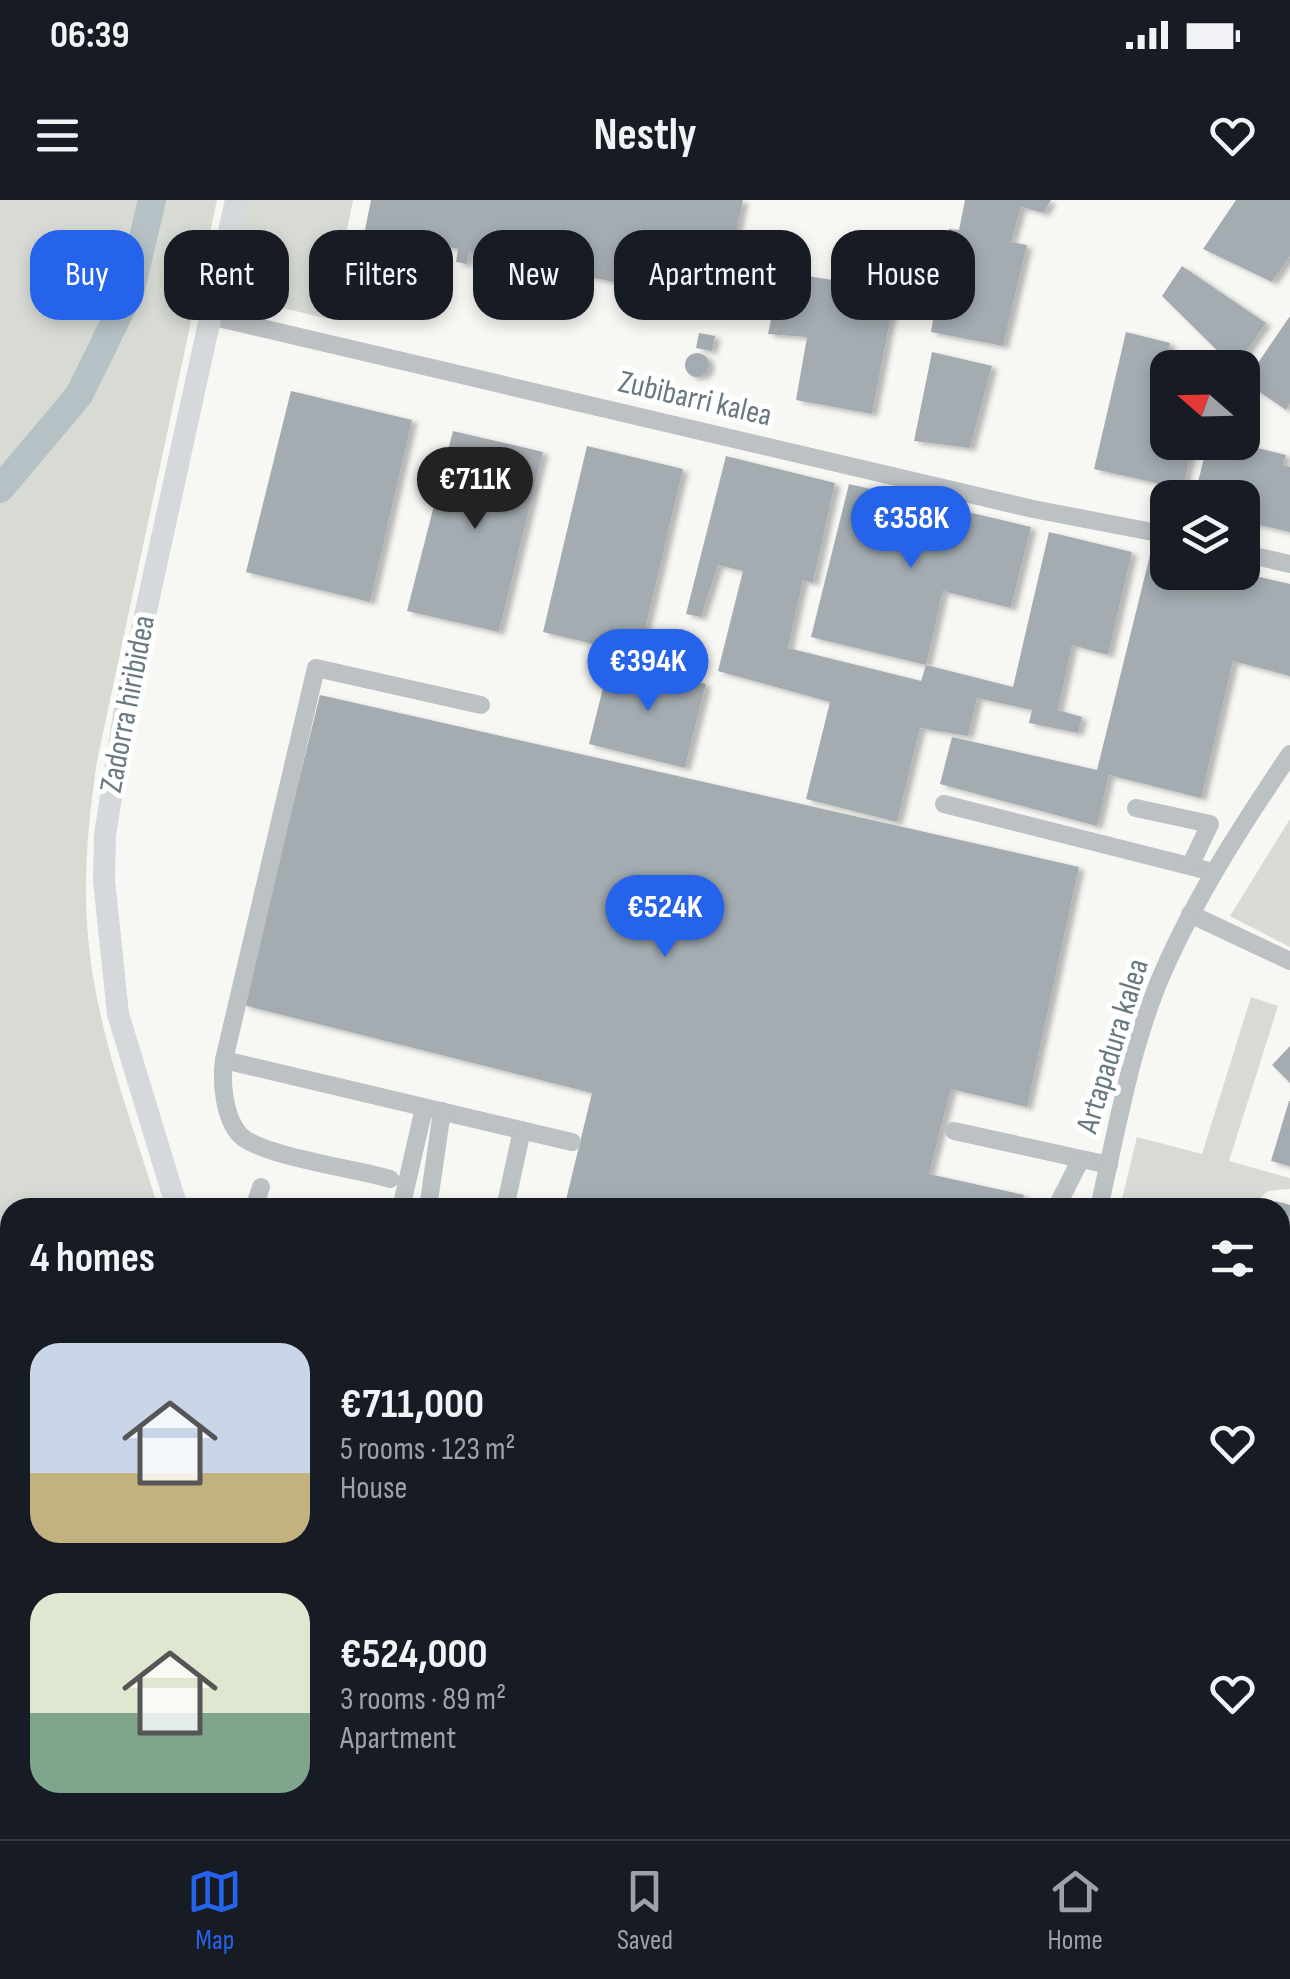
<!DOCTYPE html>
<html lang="en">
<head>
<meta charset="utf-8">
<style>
  :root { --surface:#171b24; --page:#242831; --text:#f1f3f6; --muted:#9ea1a6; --line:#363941; --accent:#2563eb }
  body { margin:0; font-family:"Sofia Sans Condensed",sans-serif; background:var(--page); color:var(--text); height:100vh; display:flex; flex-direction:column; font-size:38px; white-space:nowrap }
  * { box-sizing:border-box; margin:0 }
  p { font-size:32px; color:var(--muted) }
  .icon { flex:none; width:55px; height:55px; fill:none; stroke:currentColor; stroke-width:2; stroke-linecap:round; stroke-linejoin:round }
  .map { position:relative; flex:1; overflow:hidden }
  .sheet { position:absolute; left:0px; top:998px; width:1290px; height:642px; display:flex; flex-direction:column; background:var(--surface); border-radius:30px 30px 0 0; box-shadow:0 5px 15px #0003 }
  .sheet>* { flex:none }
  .top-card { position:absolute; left:30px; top:30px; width:1230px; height:90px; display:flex; gap:20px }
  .needle { width:65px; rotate:290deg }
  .fabs { position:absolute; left:1150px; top:150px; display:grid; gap:20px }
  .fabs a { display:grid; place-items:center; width:110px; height:110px; border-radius:20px; background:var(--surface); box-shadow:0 5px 15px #0003; font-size:50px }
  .price { position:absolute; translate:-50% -85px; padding:0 22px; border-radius:35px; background:var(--accent); color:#fff; font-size:32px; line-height:65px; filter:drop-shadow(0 2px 5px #0008) }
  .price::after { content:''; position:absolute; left:50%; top:60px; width:30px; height:22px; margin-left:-15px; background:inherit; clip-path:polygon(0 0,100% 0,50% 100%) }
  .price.on { background:#222; color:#fff }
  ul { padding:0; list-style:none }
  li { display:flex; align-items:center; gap:30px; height:250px; padding:0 30px }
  li span { display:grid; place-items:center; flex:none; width:280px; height:200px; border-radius:30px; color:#555 }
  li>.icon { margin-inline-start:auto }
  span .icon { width:120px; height:120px; fill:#fffc; stroke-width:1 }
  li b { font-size:42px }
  h2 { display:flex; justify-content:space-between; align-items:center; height:120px; padding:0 30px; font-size:42px }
  .tag { padding:0 35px; border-radius:30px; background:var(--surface); box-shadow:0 5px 15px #0003; font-size:35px; line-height:90px }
  .tag.on { background:var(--accent); color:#fff }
  .status { display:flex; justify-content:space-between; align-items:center; height:70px; padding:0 50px; background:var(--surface); direction:ltr }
  .status svg { height:28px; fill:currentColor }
  header { display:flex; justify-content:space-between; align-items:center; height:130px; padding:0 30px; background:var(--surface); font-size:45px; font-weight:700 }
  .menu { display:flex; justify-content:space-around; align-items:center; height:140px; border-top:2px solid var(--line); background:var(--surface); font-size:28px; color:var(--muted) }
  .menu a { display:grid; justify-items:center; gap:5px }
  .menu .on { color:var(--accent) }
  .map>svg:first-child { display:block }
  .green { fill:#d7dbd4 }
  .water { fill:#b5c1c5 }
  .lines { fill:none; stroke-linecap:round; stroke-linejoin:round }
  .stream { stroke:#b5c1c5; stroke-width:5 }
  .river { stroke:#b5c1c5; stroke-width:28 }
  .building { fill:#a4acb1; filter:url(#shadow) }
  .minor { stroke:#bcc1c4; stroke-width:18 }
  .major { stroke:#d5d9dc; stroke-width:22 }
  .labels { text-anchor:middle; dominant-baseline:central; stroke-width:10; stroke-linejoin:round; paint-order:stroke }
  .street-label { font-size:32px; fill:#697982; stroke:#fff }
</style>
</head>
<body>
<div class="status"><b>06:39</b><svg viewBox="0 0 49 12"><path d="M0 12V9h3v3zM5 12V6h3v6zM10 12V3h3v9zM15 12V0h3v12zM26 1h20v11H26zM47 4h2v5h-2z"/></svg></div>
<header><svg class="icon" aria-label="menu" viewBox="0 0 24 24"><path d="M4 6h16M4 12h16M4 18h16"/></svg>Nestly<svg class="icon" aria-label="heart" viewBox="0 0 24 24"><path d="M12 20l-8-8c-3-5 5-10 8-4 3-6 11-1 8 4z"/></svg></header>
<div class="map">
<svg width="1290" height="1639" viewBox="0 0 1290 1639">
  <defs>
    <filter id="shadow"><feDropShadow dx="5.5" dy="3" stdDeviation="2.5" flood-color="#0004"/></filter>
  </defs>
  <rect width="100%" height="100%" fill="#f7f7f4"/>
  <g class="green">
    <path d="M0 0H217L97 561C88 622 82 684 89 746 98 835 132 922 158 1007L10 1008V1408L0 1392Z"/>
    <polygon points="247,0 353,0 329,119 227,95"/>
    <polygon points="1290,619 1290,747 1230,716"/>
    <polygon points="1251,797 1278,806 1229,961 1290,978 1290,989 1268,991 1251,1007 1120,1007 1137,937 1202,954"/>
    <polygon points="1280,1458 1290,1461 1290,1547 1280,1549"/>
    <polygon points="10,1615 10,1630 155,1630 153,1639 0,1639"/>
  </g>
  <polygon class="water" points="0,1392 10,1408 5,1484 10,1615 0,1630"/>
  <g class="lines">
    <polyline class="stream" points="0,1306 10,1303"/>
    <polyline class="river" points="0,289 79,195 131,89 152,0"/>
  </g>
  <g class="building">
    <polygon points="371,0 743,0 721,104 469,52 467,64 456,62 458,49 365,30"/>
    <polygon points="965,0 1051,0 1044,13 1021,7 1011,42 1027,45 1003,146 931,132 949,29 959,30"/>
    <polygon points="1236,0 1290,0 1290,56 1272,82 1203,49"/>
    <polygon points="1182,66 1266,123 1235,168 1162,96"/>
    <polygon points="781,72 896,90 872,214 796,200 807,137 768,134"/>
    <polygon points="1290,116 1290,204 1286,210 1245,182"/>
    <polygon points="1126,132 1170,143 1164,169 1168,242 1193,242 1183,289 1094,269"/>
    <polygon points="699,133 715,136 712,151 696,148"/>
    <polygon points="932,152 992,166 970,248 914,241"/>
    <circle cx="697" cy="165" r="12"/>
    <polygon points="291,191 412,220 370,402 246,372"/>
    <polygon points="453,231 543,252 499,432 407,411"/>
    <polygon points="1208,242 1238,242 1235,254 1241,255 1244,245 1286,255 1283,265 1290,267 1290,332 1242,321 1242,298 1194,298"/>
    <polygon points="587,246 683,269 639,455 543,432"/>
    <polygon points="726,256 835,283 813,383 803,380 788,448 921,481 926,465 1013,487 1049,332 1132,352 1108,455 1072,445 1058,510 1082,517 1078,533 1029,523 1032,510 977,498 968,536 920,528 897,622 806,599 830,502 718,471 743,371 718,365 701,417 686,414"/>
    <polygon points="849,284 1031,327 1011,408 943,391 926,465 811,437"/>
    <polygon points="1150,355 1168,359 1168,372 1237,372 1290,384 1290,476 1233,461 1201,598 1109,575 1097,626 940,584 952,537 1097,570"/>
    <polygon points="610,460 706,484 685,568 589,544"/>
    <polygon points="320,495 1079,667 1027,907 951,889 929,974 1024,995 1021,1008 564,1008 592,893 243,805"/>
    <polygon points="1290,846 1290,883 1272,865"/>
    <polygon points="1289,901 1290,901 1290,966 1271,961"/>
    <polygon points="1275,1001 1290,1005 1289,1044 1280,1042 1280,1008 1274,1008"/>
    <polygon points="1290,1604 1290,1639 1071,1639 1092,1630 1280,1630 1280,1606"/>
    <polygon points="227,1630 305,1630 336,1638 225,1639"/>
    <polygon points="460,1630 504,1630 502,1639 458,1639"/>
    <polygon points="711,1630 741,1630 739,1639 709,1639"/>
  </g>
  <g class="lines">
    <g class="minor">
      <polyline points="210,116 1033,309 1168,335"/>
      <polyline points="1242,353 1290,364"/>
      <polyline points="944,604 1213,672"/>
      <polyline points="1136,608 1210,624 1190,666"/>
      <polyline points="1190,714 1290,761"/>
      <polyline points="224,860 572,942"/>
      <polyline points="954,931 1109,965"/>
      <path d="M390 979C358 969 260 956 240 935 224 918 221 882 224 860L316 468 481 505"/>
      <polyline points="402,1004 424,908"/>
      <polyline points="254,1008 261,987"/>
      <polyline points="428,1008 442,911"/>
      <polyline points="505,1008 522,930"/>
      <polyline points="1056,1008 1081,959"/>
      <path d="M1099 1008C1117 929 1131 845 1163 772 1197 694 1243 624 1290 554"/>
      <polyline points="1280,1209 1290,1212"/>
      <polyline points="1280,1418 1290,1420"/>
      <polyline points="1280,1556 1290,1555"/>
      <polyline points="377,1630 415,1639"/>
      <polyline points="903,1630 919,1634"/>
      <polyline points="521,1639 523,1630"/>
      <polyline points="947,1639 949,1630"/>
      <polyline points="996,1639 999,1630"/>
    </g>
    <g class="major">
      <polyline points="177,1008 118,814 104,680 105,635 126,502 236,0"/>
      <polyline points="168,1639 170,1630"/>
    </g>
  </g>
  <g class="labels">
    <g class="street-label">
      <text transform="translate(695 199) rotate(13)">Zubibarri kalea</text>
      <text transform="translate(128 504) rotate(-79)">Zadorra hiribidea</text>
      <text transform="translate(1113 846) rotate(-73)">Artapadura kalea</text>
    </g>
  </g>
</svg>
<div class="fabs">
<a><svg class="needle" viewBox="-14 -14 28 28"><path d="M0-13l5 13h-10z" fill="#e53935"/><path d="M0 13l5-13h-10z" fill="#9ea1a6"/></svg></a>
<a><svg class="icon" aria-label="layers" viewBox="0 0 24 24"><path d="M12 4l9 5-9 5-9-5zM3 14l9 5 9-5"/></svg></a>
</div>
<b class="price on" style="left:475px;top:332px">€711K</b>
<b class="price" style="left:911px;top:371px">€358K</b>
<b class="price" style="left:648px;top:514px">€394K</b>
<b class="price" style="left:665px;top:760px">€524K</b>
<div class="top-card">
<a class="tag on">Buy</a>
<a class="tag">Rent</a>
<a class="tag">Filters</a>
<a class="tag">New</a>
<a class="tag">Apartment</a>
<a class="tag">House</a>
</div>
<section class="sheet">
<h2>4 homes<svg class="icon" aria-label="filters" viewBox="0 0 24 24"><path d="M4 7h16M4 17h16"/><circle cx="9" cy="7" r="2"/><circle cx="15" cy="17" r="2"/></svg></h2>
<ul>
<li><span style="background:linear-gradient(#c9d6e8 65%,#c2b280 0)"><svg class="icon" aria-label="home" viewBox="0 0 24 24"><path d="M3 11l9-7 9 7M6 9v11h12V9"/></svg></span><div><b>€711,000</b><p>5 rooms · 123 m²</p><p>House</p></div><svg class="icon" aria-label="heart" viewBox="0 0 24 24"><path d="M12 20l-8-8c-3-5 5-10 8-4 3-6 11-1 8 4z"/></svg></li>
<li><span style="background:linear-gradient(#dfe7d0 60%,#7fa58c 0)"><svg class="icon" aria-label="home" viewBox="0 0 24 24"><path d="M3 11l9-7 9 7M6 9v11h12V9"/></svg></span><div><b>€524,000</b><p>3 rooms · 89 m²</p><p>Apartment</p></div><svg class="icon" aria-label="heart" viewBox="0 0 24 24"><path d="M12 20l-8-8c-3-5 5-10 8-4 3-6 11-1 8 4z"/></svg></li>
</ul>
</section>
</div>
<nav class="menu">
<a class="on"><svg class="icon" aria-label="map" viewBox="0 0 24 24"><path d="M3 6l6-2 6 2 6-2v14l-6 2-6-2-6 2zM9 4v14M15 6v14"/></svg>Map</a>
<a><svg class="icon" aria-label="saved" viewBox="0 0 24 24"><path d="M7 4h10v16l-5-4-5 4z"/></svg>Saved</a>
<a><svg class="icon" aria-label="home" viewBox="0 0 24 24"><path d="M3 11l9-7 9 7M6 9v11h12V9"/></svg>Home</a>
</nav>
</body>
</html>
